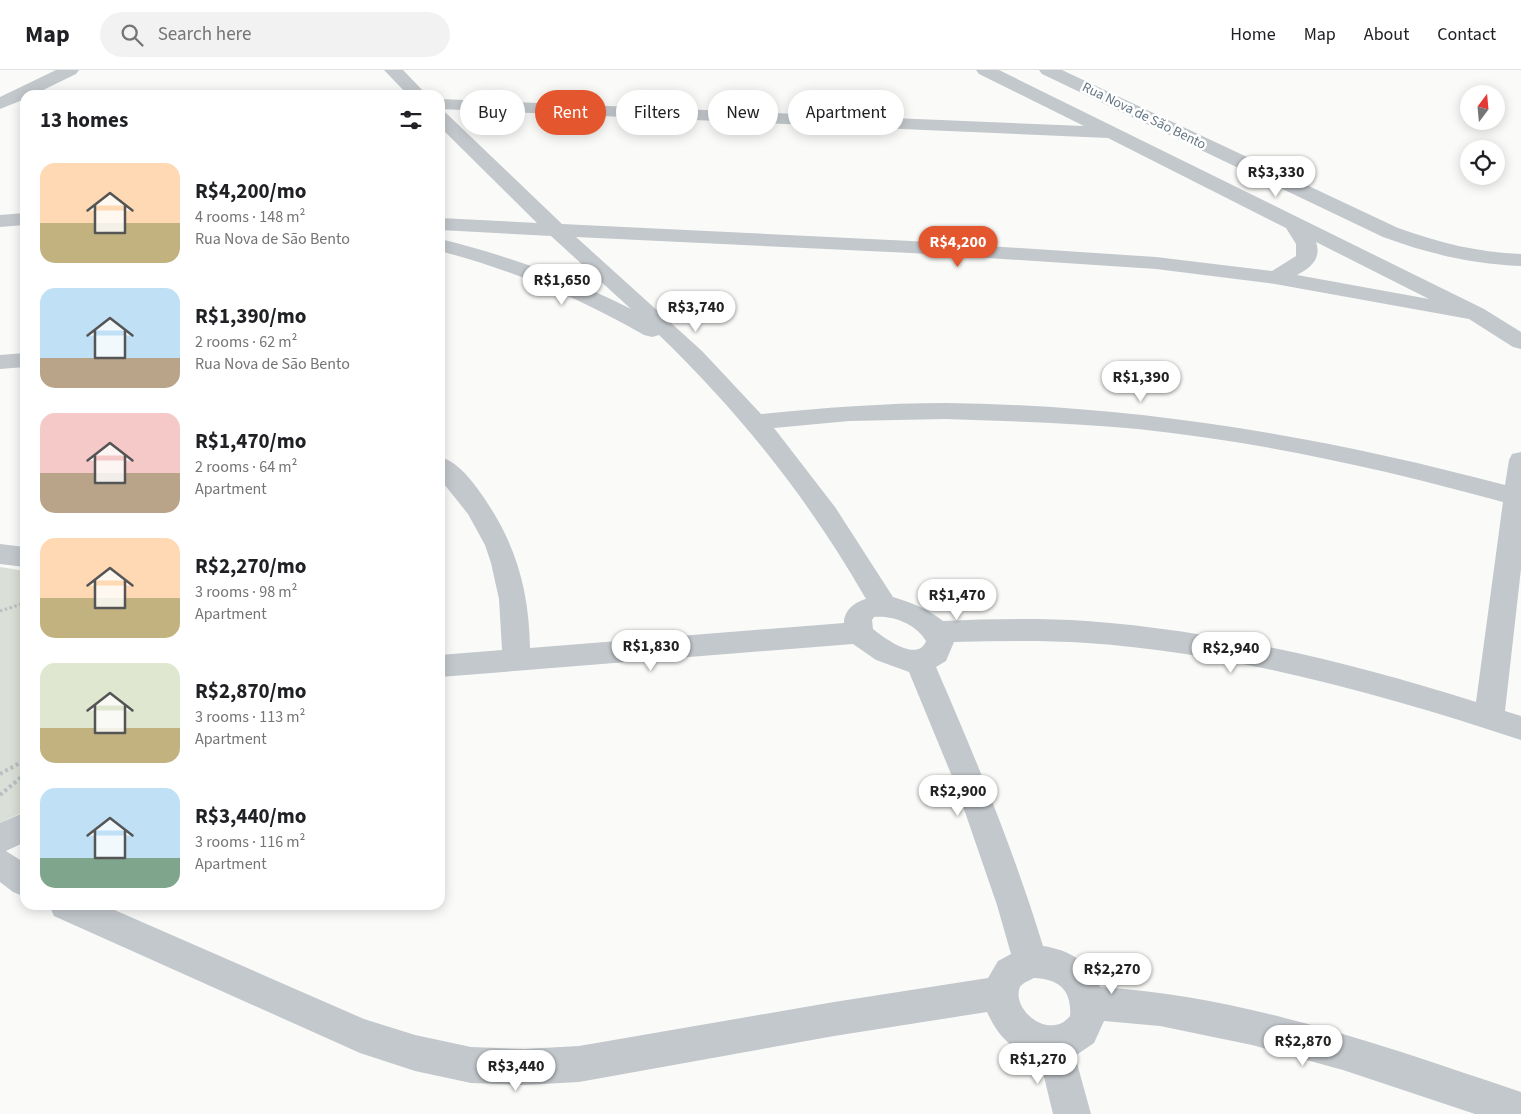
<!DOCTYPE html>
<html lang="en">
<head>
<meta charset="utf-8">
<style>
  :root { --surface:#fff; --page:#f2f2f2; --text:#202124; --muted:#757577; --line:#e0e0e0; --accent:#e4572e }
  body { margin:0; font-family:"Source Sans 3",sans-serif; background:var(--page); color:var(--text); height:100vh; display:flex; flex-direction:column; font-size:19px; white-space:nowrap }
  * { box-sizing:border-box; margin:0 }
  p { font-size:16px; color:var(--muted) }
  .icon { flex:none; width:28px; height:28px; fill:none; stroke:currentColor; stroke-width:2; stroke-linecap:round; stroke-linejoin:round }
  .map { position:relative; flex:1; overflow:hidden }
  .details { position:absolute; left:20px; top:20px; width:425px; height:820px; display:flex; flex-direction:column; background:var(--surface); border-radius:15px; box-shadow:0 2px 12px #0003 }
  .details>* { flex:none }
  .hud { position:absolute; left:460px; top:20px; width:475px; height:45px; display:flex; gap:10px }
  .needle { width:32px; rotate:16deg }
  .buttons { position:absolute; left:1460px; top:15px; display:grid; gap:10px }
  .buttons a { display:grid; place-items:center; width:45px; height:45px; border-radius:50%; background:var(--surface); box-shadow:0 2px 12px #0003; font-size:25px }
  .price { position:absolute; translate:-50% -42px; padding:0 11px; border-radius:18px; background:#fff; color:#222; font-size:16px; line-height:32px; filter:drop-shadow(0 1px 2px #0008) }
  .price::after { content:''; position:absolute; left:50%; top:30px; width:15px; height:11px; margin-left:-8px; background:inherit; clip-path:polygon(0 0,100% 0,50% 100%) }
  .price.selected { background:var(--accent); color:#fff }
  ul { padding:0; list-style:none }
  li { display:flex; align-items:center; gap:15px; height:125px; padding:0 20px }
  li span { display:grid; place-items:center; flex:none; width:140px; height:100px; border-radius:15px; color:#555 }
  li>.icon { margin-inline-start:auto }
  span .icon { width:60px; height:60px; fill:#fffc; stroke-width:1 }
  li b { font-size:21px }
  h2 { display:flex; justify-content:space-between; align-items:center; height:60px; padding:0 20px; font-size:21px }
  .tag { padding:0 18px; border-radius:22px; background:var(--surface); box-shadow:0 2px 12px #0003; font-size:18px; line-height:45px }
  .tag.selected { background:var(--accent); color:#fff }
  header { display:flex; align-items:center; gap:30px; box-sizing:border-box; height:70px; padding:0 25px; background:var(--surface); border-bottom:1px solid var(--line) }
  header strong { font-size:24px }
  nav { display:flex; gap:28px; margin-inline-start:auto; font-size:18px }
  .search { width:350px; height:45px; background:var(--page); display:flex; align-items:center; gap:12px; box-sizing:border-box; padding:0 18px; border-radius:28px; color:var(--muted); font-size:19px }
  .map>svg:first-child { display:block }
  .green { fill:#dadfd7 }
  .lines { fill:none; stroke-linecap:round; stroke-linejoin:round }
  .path-far1 { stroke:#bbbfc2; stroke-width:3; stroke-dasharray:2.5 2.5; stroke-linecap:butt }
  .path { stroke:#bbbfc2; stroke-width:4; stroke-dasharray:3 3; stroke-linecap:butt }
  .minor { fill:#c3c8cc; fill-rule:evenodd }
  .labels { text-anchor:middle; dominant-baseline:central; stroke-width:5; stroke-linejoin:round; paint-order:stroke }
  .far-street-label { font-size:14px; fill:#657683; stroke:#fff }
</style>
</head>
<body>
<header>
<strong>Map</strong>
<div class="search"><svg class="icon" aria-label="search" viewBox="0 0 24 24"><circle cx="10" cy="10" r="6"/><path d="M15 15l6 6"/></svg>Search here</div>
<nav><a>Home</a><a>Map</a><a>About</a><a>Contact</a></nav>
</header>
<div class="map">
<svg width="1521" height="1044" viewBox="0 0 1521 1044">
  <rect width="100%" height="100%" fill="#fafaf8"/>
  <polygon class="green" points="0,497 25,501 25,741 0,753"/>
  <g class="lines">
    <polyline class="path-far1" points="0,541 25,533"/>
    <g class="path">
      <polyline points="0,704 25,690"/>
      <polyline points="0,725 25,704"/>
    </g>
    <g class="minor">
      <polygon points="56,0 79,0 76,4 33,25 25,25 25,29 0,39 0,27"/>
      <polygon points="384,0 403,0 427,25 408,25"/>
      <path d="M976 0H999L1484 239 1521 262V279L1513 277 1469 249 1275 214 1156 199 911 183 576 167 702 281 761 344C822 338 884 333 946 333 1136 335 1322 366 1505 415L1509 390 1512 384 1521 382V499L1505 641 1521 646V670C1380 624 1236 583 1087 573 1043 570 999 571 954 572L946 591 936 597C976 689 1014 781 1043 876 1070 880 1089 892 1100 917 1245 926 1384 976 1521 1022V1044H1475L1343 1000 1252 975 1160 956 1104 951 1094 973 1075 986 1091 1044H1053L1040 990C1012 979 1000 970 987 942L834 966 579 1012 524 1015 471 1013 415 1001 360 983 54 846 49 835H103L364 949 415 965 471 977 524 979 579 976 834 932 988 908 998 891 1011 884 997 835 956 716 909 602 876 590 853 574 440 607V585L502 580 499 529 491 493 485 475 468 444 440 409V387C456 391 467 405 477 418 514 468 529 516 530 578L844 553C844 540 855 532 866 529 810 431 740 343 659 265L652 267 644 265C580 228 512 200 440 181V169C506 185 570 208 631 239L551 166 440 160V148L537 153 440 57V41L446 43 562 154 911 171 1156 187 1272 201 1296 186V174L1286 158 1108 68 440 39V29L1084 56 979 4ZM1316 172 1429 229 1297 205C1310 198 1322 189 1316 172ZM945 349C1009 351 1074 353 1138 359 1262 372 1383 399 1503 432L1476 632C1350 592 1220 561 1087 551 1039 548 991 549 943 551 928 539 912 533 893 527L835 437 774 358 849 351ZM874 547C893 545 916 554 926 571 918 593 884 568 873 559L872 550ZM1034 908C1059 909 1072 920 1070 946 1051 970 1014 943 1019 920 1020 913 1029 911 1034 908Z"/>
      <path d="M1039 0H1062L1398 158C1440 173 1476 182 1521 184V196C1472 194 1429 184 1383 167L1042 4Z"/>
      <polygon points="25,143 25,155 0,157 0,145"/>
      <polygon points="25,283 25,297 0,299 0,285"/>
      <polygon points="0,474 25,477 25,497 0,494"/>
      <polygon points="25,742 25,772 6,781 25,793 25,827 13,822 0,812 0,753"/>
    </g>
  </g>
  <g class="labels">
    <g class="far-street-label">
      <text transform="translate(1144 46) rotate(26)">Rua Nova de São Bento</text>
    </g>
  </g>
</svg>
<div class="buttons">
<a><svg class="needle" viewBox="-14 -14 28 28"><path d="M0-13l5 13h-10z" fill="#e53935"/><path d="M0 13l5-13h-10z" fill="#757577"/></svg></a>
<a><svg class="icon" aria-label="locate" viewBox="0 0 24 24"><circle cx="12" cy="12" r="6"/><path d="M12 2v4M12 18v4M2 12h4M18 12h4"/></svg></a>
</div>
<b class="price" style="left:1276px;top:128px">R$3,330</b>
<b class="price selected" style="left:958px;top:198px">R$4,200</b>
<b class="price" style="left:562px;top:236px">R$1,650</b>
<b class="price" style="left:696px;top:263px">R$3,740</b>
<b class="price" style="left:1141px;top:333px">R$1,390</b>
<b class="price" style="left:957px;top:551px">R$1,470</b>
<b class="price" style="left:651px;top:602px">R$1,830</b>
<b class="price" style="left:1231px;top:604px">R$2,940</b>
<b class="price" style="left:958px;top:747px">R$2,900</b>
<b class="price" style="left:1112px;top:925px">R$2,270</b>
<b class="price" style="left:1303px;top:997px">R$2,870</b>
<b class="price" style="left:1038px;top:1015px">R$1,270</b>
<b class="price" style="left:516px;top:1022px">R$3,440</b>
<div class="hud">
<a class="tag">Buy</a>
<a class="tag selected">Rent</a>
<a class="tag">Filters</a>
<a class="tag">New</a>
<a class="tag">Apartment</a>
</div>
<section class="details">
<h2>13 homes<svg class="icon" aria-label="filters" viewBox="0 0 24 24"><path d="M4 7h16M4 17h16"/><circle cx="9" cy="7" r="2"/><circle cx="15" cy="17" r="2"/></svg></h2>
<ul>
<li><span style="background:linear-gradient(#ffd9b3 60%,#c2b280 0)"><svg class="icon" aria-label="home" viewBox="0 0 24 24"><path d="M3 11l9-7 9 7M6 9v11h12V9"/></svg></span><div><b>R$4,200/mo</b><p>4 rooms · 148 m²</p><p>Rua Nova de São Bento</p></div></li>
<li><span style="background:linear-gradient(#bfe0f5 70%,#b9a48a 0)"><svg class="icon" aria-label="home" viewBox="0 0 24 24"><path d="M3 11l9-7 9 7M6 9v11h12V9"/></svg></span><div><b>R$1,390/mo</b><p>2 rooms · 62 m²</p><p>Rua Nova de São Bento</p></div></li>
<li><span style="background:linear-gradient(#f6c9c9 60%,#b9a48a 0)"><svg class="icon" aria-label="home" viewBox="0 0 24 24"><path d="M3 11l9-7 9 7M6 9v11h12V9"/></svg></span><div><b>R$1,470/mo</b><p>2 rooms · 64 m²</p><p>Apartment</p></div></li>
<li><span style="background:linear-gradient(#ffd9b3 60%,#c2b280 0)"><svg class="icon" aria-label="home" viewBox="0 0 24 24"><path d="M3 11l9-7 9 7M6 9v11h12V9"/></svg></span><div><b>R$2,270/mo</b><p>3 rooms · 98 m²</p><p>Apartment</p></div></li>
<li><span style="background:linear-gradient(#dfe7d0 65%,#c2b280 0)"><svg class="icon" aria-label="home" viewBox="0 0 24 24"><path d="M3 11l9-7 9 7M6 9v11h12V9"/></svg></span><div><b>R$2,870/mo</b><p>3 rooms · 113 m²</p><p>Apartment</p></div></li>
<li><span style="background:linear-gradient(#bfe0f5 70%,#7fa58c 0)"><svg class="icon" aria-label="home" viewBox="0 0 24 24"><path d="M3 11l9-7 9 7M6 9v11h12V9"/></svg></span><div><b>R$3,440/mo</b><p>3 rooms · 116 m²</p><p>Apartment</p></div></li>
</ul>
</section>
</div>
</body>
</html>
